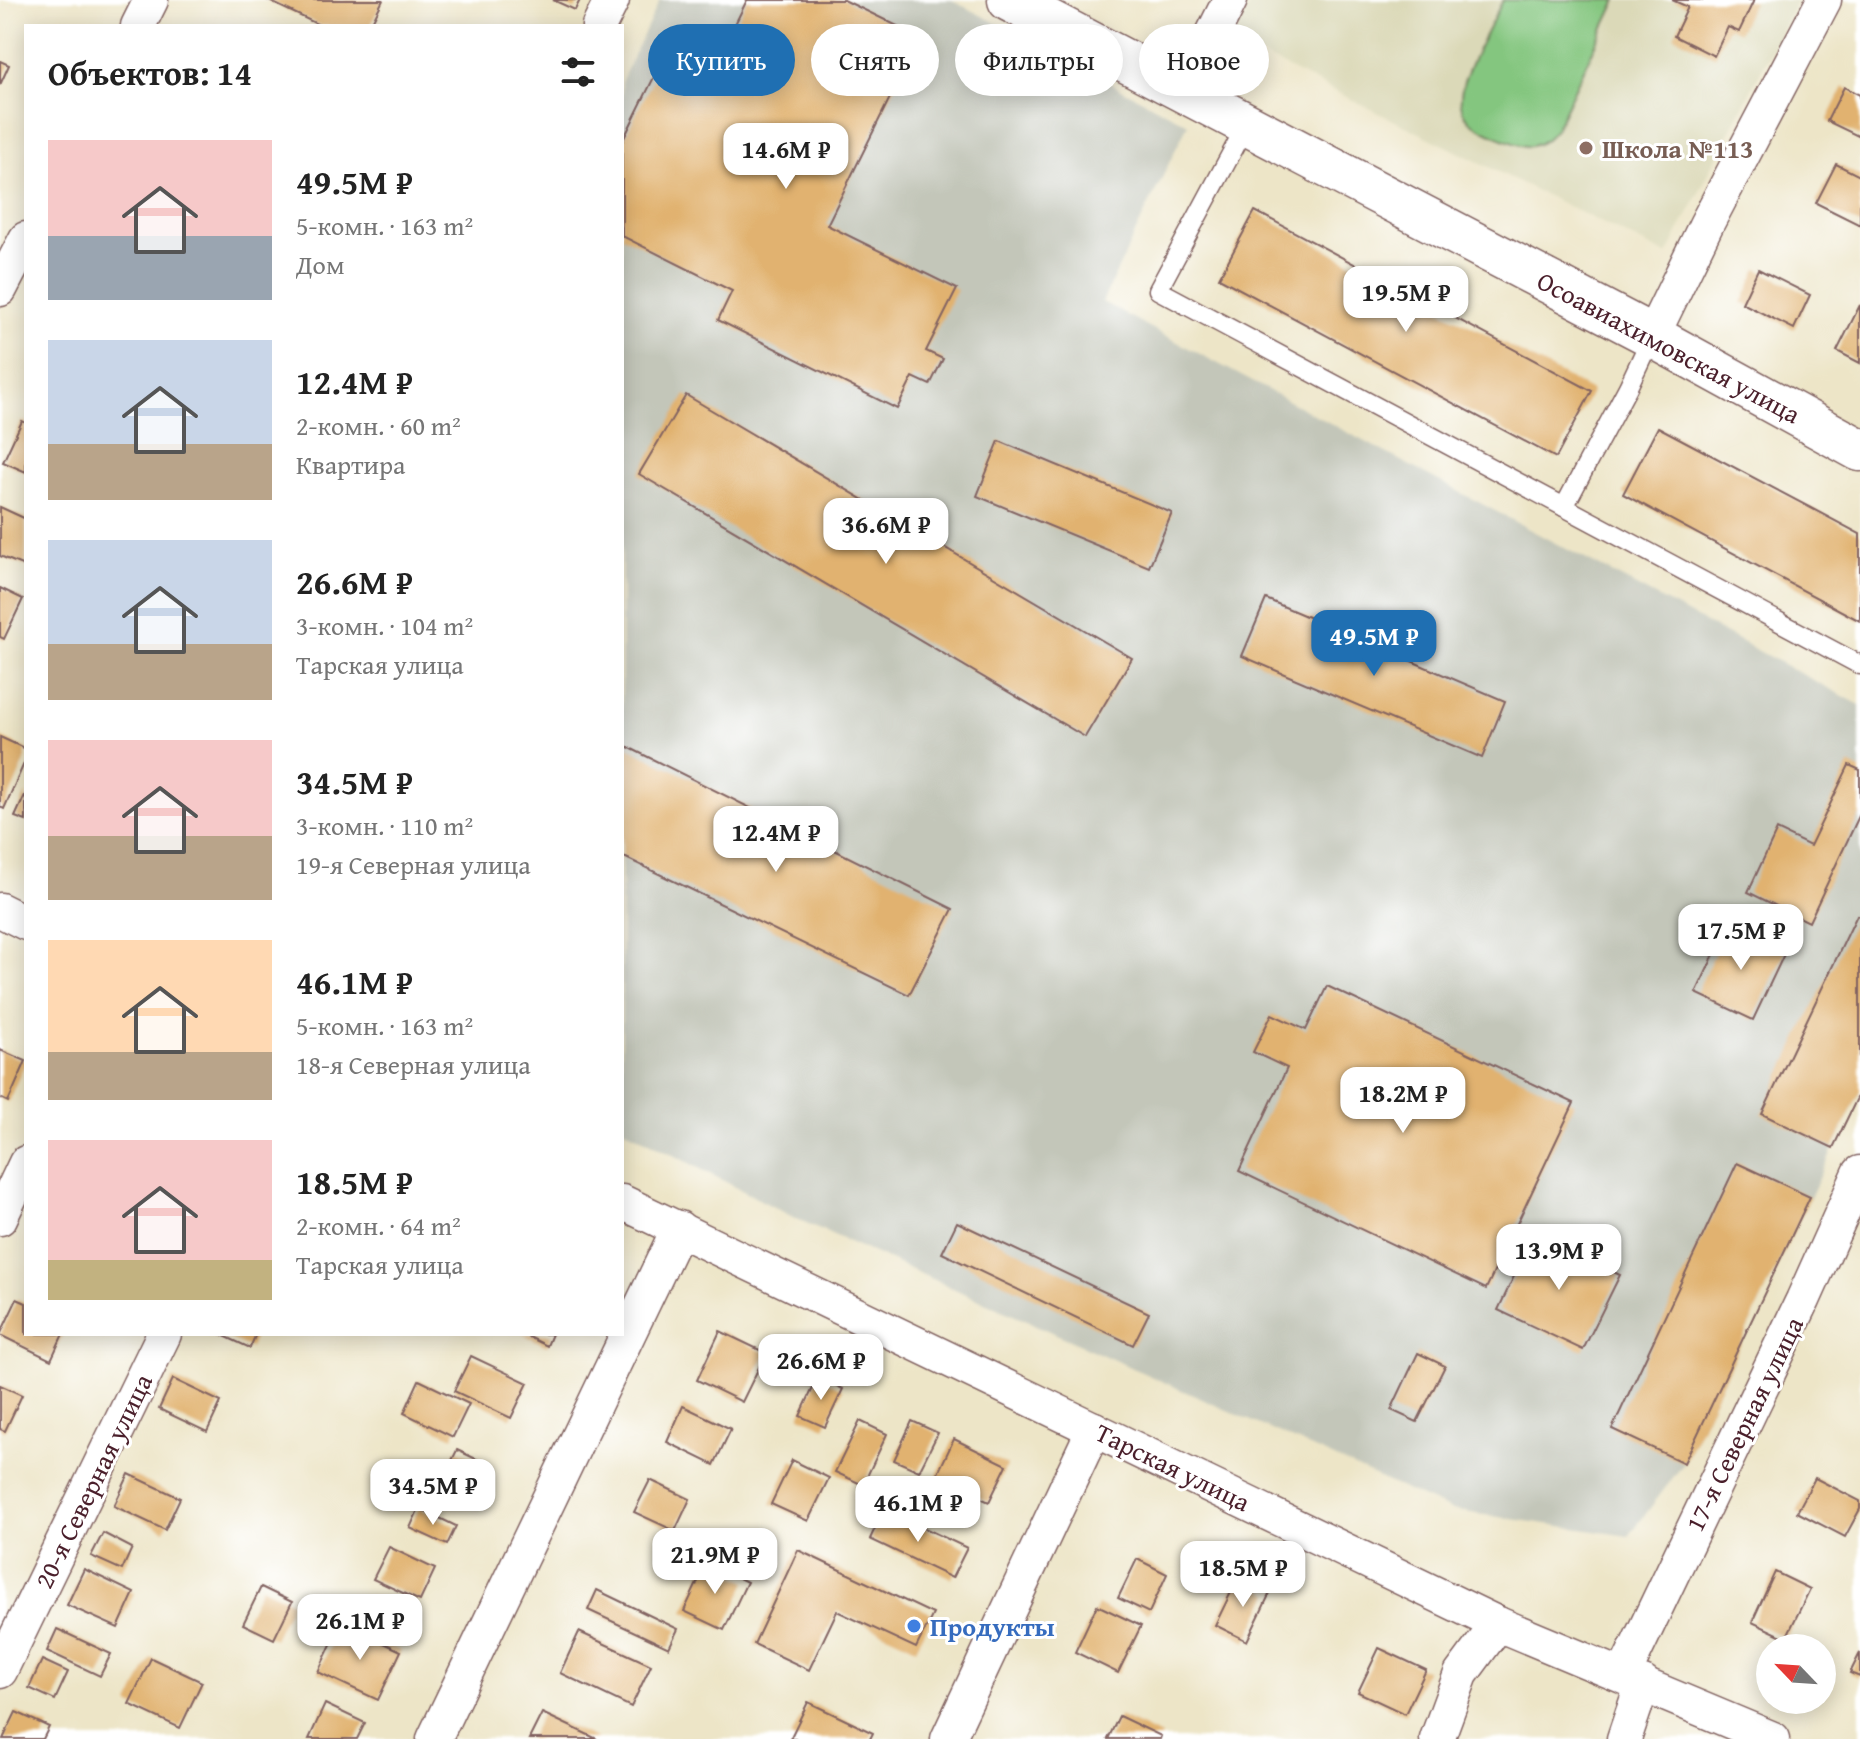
<!DOCTYPE html>
<html lang="ru">
<head>
<meta charset="utf-8">
<style>
  :root { --surface:#fff; --page:#f2f2f2; --text:#222; --muted:#767676; --accent:#1f6fb2 }
  body { margin:0; font-family:"Gentium Book Plus",serif; background:var(--page); color:var(--text); height:100vh; display:flex; flex-direction:column; font-size:30px; white-space:nowrap }
  * { box-sizing:border-box; margin:0 }
  p { font-size:26px; color:var(--muted) }
  .icon { flex:none; width:44px; height:44px; fill:none; stroke:currentColor; stroke-width:2; stroke-linecap:round; stroke-linejoin:round }
  .map { position:relative; flex:1; overflow:hidden }
  .side { position:absolute; left:24px; top:24px; width:600px; height:1312px; display:flex; flex-direction:column; background:var(--surface); border-radius:0px; box-shadow:0 4px 20px #0003 }
  .side>* { flex:none }
  .banner { position:absolute; left:648px; top:24px; width:760px; height:72px; display:flex; gap:16px }
  .needle { width:52px; rotate:295deg }
  .fabs { position:absolute; left:1756px; top:1634px; display:grid; gap:16px }
  .fabs a { display:grid; place-items:center; width:80px; height:80px; border-radius:50%; background:var(--surface); box-shadow:0 4px 20px #0003; font-size:40px }
  .price { position:absolute; translate:-50% -68px; padding:0 18px; border-radius:16px; background:#fff; color:#222; font-size:26px; line-height:52px; filter:drop-shadow(0 2px 4px #0008) }
  .price::after { content:''; position:absolute; left:50%; top:48px; width:24px; height:18px; margin-left:-12px; background:inherit; clip-path:polygon(0 0,100% 0,50% 100%) }
  .price.active { background:var(--accent); color:#fff }
  ul { padding:0; list-style:none }
  li { display:flex; align-items:center; gap:24px; height:200px; padding:0 24px }
  li span { display:grid; place-items:center; flex:none; width:224px; height:160px; border-radius:0px; color:#555 }
  li>.icon { margin-inline-start:auto }
  span .icon { width:96px; height:96px; fill:#fffc; stroke-width:1 }
  li b { font-size:34px }
  h2 { display:flex; justify-content:space-between; align-items:center; height:96px; padding:0 24px; font-size:34px }
  .chip { padding:0 28px; border-radius:36px; background:var(--surface); box-shadow:0 4px 20px #0003; font-size:28px; line-height:72px }
  .chip.active { background:var(--accent); color:#fff }
  .map>svg:first-child { display:block }
  .built { fill:#dbd9b8 }
  .industrial { fill:#c3c6b9 }
  .green { fill:#84c67f; stroke:#677255; stroke-width:2 }
  .building { fill:#e1b270 }
  .lines { fill:none; stroke-linecap:round; stroke-linejoin:round }
  .service-casing { stroke:#836462; stroke-width:21 }
  .minor-casing { stroke:#836462; stroke-width:37 }
  .tertiary-casing { stroke:#836462; stroke-width:45 }
  .service { stroke:#fff; stroke-width:18 }
  .minor { stroke:#fff; stroke-width:34 }
  .tertiary { stroke:#fff; stroke-width:42 }
  .education-dot { fill:#8d6e63; stroke:#fff; stroke-width:3 }
  .shop-dot { fill:#3f7fe0; stroke:#fff; stroke-width:3 }
  .labels { text-anchor:middle; dominant-baseline:central; stroke-width:6; stroke-linejoin:round; paint-order:stroke }
  .education-label { font-size:26px; font-weight:bold; fill:#785e54; stroke:#fff; text-anchor:start }
  .street-label { font-size:26px; fill:#4a1f2b; stroke:#fff }
  .shop-label { font-size:26px; font-weight:bold; fill:#366cbe; stroke:#fff; text-anchor:start }
</style>
</head>
<body>
<div class="map">
<svg width="1860" height="1739" viewBox="0 0 1860 1739">
  <rect width="100%" height="100%" fill="#fff"/>
  <filter id="ink" filterUnits="userSpaceOnUse"><feTurbulence type="fractalNoise" baseFrequency=".0125" numOctaves="2"/><feDisplacementMap in="SourceGraphic" scale="16" xChannelSelector="R" yChannelSelector="G"/><feConvolveMatrix kernelMatrix="1 2 1 2 8 2 1 2 1" color-interpolation-filters="sRGB"/></filter>
  <filter id="wash" filterUnits="userSpaceOnUse"><feTurbulence type="fractalNoise" baseFrequency=".006" numOctaves="4" result="noise"/><feDisplacementMap in="SourceGraphic" scale="32" xChannelSelector="R" yChannelSelector="G"/><feGaussianBlur stdDeviation="1.8" result="paint"/><feColorMatrix in="noise" values="0 0 0 0 0 0 0 0 0 0 0 0 0 0 0 0 0 1.4 0 .05"/><feComposite in="paint" operator="in"/></filter>
  <g filter="url(#wash)">
    <rect width="100%" height="100%" fill="#ede5c7"/>
    <polygon class="built" points="1252,0 1797,0 1667,255 1233,41"/>
    <polygon class="industrial" points="660,0 952,0 1188,124 1102,302 1860,705 1860,1092 1684,1463 1629,1536 1451,1510 793,1217 622,1128 622,80"/>
    <path class="green" d="M1503 0H1617L1556 128C1549 137 1542 144 1531 146 1518 148 1478 129 1469 120 1463 114 1460 105 1461 97 1461 75 1493 22 1503 0Z"/>
    <g id="blocks">
      <g class="building">
        <polygon points="267,0 383,0 370,26 321,26"/>
        <polygon points="553,0 580,0 575,10"/>
        <polygon points="747,0 844,0 920,37 827,225 957,289 926,351 943,359 930,385 913,377 897,409 718,320 732,291 622,236 622,142 658,69 702,91"/>
        <polygon points="1672,0 1754,0 1739,32 1728,27 1714,56 1674,36 1688,7"/>
        <polygon points="0,61 9,65 0,85"/>
        <polygon points="1844,87 1860,95 1860,137 1827,121"/>
        <polygon points="1836,164 1860,176 1860,225 1816,203"/>
        <polygon points="1255,211 1592,391 1556,458 1219,278"/>
        <polygon points="1758,269 1810,295 1794,329 1742,303"/>
        <polygon points="1860,305 1860,363 1837,351"/>
        <polygon points="686,395 1132,658 1085,737 639,474"/>
        <polygon points="22,421 26,423 26,472 3,462"/>
        <polygon points="1658,427 1860,534 1860,621 1623,494"/>
        <polygon points="999,441 1172,513 1149,567 977,496"/>
        <polygon points="0,507 26,519 26,561 24,566 0,556"/>
        <polygon points="0,588 23,599 4,639 0,637"/>
        <polygon points="1266,599 1505,701 1482,758 1242,656"/>
        <polygon points="0,737 26,749 26,759 4,809 0,807"/>
        <polygon points="622,744 953,909 909,995 622,856"/>
        <polygon points="1849,765 1860,770 1860,814 1809,922 1748,892 1777,830 1810,846"/>
        <polygon points="26,793 26,821 15,817"/>
        <polygon points="1857,915 1860,916 1860,1092 1833,1148 1762,1114"/>
        <polygon points="1729,923 1786,950 1753,1020 1696,993"/>
        <polygon points="1327,986 1574,1103 1486,1289 1239,1171 1287,1068 1253,1052 1272,1014 1306,1030"/>
        <polygon points="0,1050 26,1061 8,1102 0,1098"/>
        <polygon points="1737,1163 1810,1197 1684,1463 1612,1429"/>
        <polygon points="957,1222 1149,1313 1133,1345 942,1253"/>
        <polygon points="1534,1234 1620,1275 1583,1350 1498,1310"/>
        <polygon points="17,1299 26,1303 26,1334 63,1334 51,1360 0,1335"/>
        <polygon points="720,1331 766,1353 742,1402 697,1380"/>
        <polygon points="220,1334 256,1334 250,1348"/>
        <polygon points="523,1334 552,1334 547,1346"/>
        <polygon points="1418,1353 1445,1366 1417,1422 1391,1410"/>
        <polygon points="471,1356 528,1383 511,1418 454,1391"/>
        <polygon points="818,1377 843,1389 825,1427 800,1416"/>
        <polygon points="173,1379 221,1402 207,1432 159,1409"/>
        <polygon points="419,1380 469,1404 453,1437 404,1413"/>
        <polygon points="0,1385 22,1395 5,1431 0,1429"/>
        <polygon points="683,1406 731,1429 714,1465 667,1442"/>
        <polygon points="860,1421 887,1434 863,1485 835,1472"/>
        <polygon points="912,1421 938,1433 919,1471 894,1460"/>
        <polygon points="954,1439 1007,1465 989,1502 936,1477"/>
        <polygon points="457,1450 491,1466 471,1508 437,1491"/>
        <polygon points="792,1460 829,1478 808,1521 771,1504"/>
        <polygon points="129,1474 180,1498 165,1530 114,1506"/>
        <polygon points="1815,1478 1860,1501 1860,1509 1845,1537 1797,1512"/>
        <polygon points="650,1480 690,1499 675,1531 634,1512"/>
        <polygon points="419,1508 456,1526 447,1545 410,1528"/>
        <polygon points="884,1509 967,1548 952,1578 870,1539"/>
        <polygon points="103,1533 132,1548 122,1570 91,1556"/>
        <polygon points="389,1547 435,1569 420,1601 373,1579"/>
        <polygon points="798,1550 933,1614 916,1648 837,1611 809,1670 754,1644"/>
        <polygon points="1137,1559 1167,1574 1149,1613 1118,1598"/>
        <polygon points="707,1562 747,1582 724,1630 684,1611"/>
        <polygon points="84,1569 134,1593 118,1628 67,1605"/>
        <polygon points="1775,1572 1810,1589 1786,1638 1752,1622"/>
        <polygon points="1238,1578 1270,1593 1247,1641 1215,1625"/>
        <polygon points="261,1587 292,1602 274,1639 243,1624"/>
        <polygon points="597,1590 678,1629 669,1648 588,1610"/>
        <polygon points="1097,1605 1141,1626 1118,1673 1075,1652"/>
        <polygon points="341,1623 401,1651 378,1700 318,1672"/>
        <polygon points="57,1629 111,1654 100,1676 47,1651"/>
        <polygon points="579,1632 651,1665 631,1707 560,1673"/>
        <polygon points="1379,1648 1426,1670 1405,1714 1358,1692"/>
        <polygon points="1860,1653 1860,1677 1850,1673"/>
        <polygon points="151,1658 202,1682 180,1728 129,1704"/>
        <polygon points="42,1660 68,1672 55,1700 29,1688"/>
        <polygon points="808,1702 873,1733 870,1739 790,1739"/>
        <polygon points="325,1704 365,1723 357,1739 309,1739"/>
        <polygon points="16,1712 49,1727 43,1739 3,1739"/>
        <polygon points="542,1713 597,1739 529,1739"/>
        <polygon points="1119,1716 1161,1736 1160,1739 1108,1739"/>
      </g>
    </g>
  </g>
  <g filter="url(#ink)">
    <use href="#blocks" fill-opacity="0" stroke="#836462" stroke-width="2"/>
    <g class="lines">
      <defs>
        <g id="service">
          <polyline points="1246,126 1158,290 1860,665"/>
          <polyline points="1564,507 1628,387 1652,336"/>
        </g>
        <g id="minor">
          <polyline points="138,26 151,0"/>
          <polyline points="599,26 612,0"/>
          <polyline points="1184,92 1230,0"/>
          <polyline points="0,289 26,239"/>
          <polyline points="1652,336 1706,225 1824,0"/>
          <polyline points="0,910 26,923"/>
          <polyline points="622,1202 1498,1624 1773,1739"/>
          <polyline points="0,1218 26,1163"/>
          <polyline points="0,1671 164,1334"/>
          <polyline points="1624,1674 1803,1300 1860,1173"/>
          <polyline points="434,1739 679,1228"/>
          <polyline points="948,1739 1094,1429"/>
          <polyline points="1437,1739 1461,1674 1498,1624"/>
          <polyline points="1624,1739 1643,1683"/>
        </g>
        <polyline id="tertiary" points="1009,0 1652,336 1860,450"/>
      </defs>
      <use href="#service" class="service-casing"/>
      <use href="#minor" class="minor-casing"/>
      <use href="#tertiary" class="tertiary-casing"/>
      <use href="#service" class="service"/>
      <use href="#minor" class="minor"/>
      <use href="#tertiary" class="tertiary"/>
    </g>
  </g>
  <circle class="education-dot" cx="1586" cy="148" r="8"/>
  <circle class="shop-dot" cx="914" cy="1626" r="8"/>
  <g class="labels">
    <g class="education-label">
      <text x="1602" y="148">Школа №113</text>
    </g>
    <g class="street-label">
      <text transform="translate(1669 347) rotate(28)">Осоавиахимовская улица</text>
      <text transform="translate(1744 1424) rotate(-64)">17-я Северная улица</text>
      <text transform="translate(1173 1467) rotate(26)">Тарская улица</text>
      <text transform="translate(93 1481) rotate(-64)">20-я Северная улица</text>
    </g>
    <g class="shop-label">
      <text x="930" y="1626">Продукты</text>
    </g>
  </g>
</svg>
<div class="fabs">
<a><svg class="needle" viewBox="-14 -14 28 28"><path d="M0-13l5 13h-10z" fill="#e53935"/><path d="M0 13l5-13h-10z" fill="#767676"/></svg></a>
</div>
<b class="price" style="left:786px;top:191px">14.6M ₽</b>
<b class="price" style="left:1406px;top:334px">19.5M ₽</b>
<b class="price" style="left:886px;top:566px">36.6M ₽</b>
<b class="price active" style="left:1374px;top:678px">49.5M ₽</b>
<b class="price" style="left:776px;top:874px">12.4M ₽</b>
<b class="price" style="left:1741px;top:972px">17.5M ₽</b>
<b class="price" style="left:1403px;top:1135px">18.2M ₽</b>
<b class="price" style="left:1559px;top:1292px">13.9M ₽</b>
<b class="price" style="left:821px;top:1402px">26.6M ₽</b>
<b class="price" style="left:433px;top:1527px">34.5M ₽</b>
<b class="price" style="left:918px;top:1544px">46.1M ₽</b>
<b class="price" style="left:715px;top:1596px">21.9M ₽</b>
<b class="price" style="left:1243px;top:1609px">18.5M ₽</b>
<b class="price" style="left:360px;top:1662px">26.1M ₽</b>
<div class="banner">
<a class="chip active">Купить</a>
<a class="chip">Снять</a>
<a class="chip">Фильтры</a>
<a class="chip">Новое</a>
</div>
<section class="side">
<h2>Объектов: 14<svg class="icon" aria-label="filters" viewBox="0 0 24 24"><path d="M4 7h16M4 17h16"/><circle cx="9" cy="7" r="2"/><circle cx="15" cy="17" r="2"/></svg></h2>
<ul>
<li><span style="background:linear-gradient(#f6c9c9 60%,#9aa5b1 0)"><svg class="icon" aria-label="home" viewBox="0 0 24 24"><path d="M3 11l9-7 9 7M6 9v11h12V9"/></svg></span><div><b>49.5M ₽</b><p>5-комн. · 163 m²</p><p>Дом</p></div></li>
<li><span style="background:linear-gradient(#c9d6e8 65%,#b9a48a 0)"><svg class="icon" aria-label="home" viewBox="0 0 24 24"><path d="M3 11l9-7 9 7M6 9v11h12V9"/></svg></span><div><b>12.4M ₽</b><p>2-комн. · 60 m²</p><p>Квартира</p></div></li>
<li><span style="background:linear-gradient(#c9d6e8 65%,#b9a48a 0)"><svg class="icon" aria-label="home" viewBox="0 0 24 24"><path d="M3 11l9-7 9 7M6 9v11h12V9"/></svg></span><div><b>26.6M ₽</b><p>3-комн. · 104 m²</p><p>Тарская улица</p></div></li>
<li><span style="background:linear-gradient(#f6c9c9 60%,#b9a48a 0)"><svg class="icon" aria-label="home" viewBox="0 0 24 24"><path d="M3 11l9-7 9 7M6 9v11h12V9"/></svg></span><div><b>34.5M ₽</b><p>3-комн. · 110 m²</p><p>19-я Северная улица</p></div></li>
<li><span style="background:linear-gradient(#ffd9b3 70%,#b9a48a 0)"><svg class="icon" aria-label="home" viewBox="0 0 24 24"><path d="M3 11l9-7 9 7M6 9v11h12V9"/></svg></span><div><b>46.1M ₽</b><p>5-комн. · 163 m²</p><p>18-я Северная улица</p></div></li>
<li><span style="background:linear-gradient(#f6c9c9 75%,#c2b280 0)"><svg class="icon" aria-label="home" viewBox="0 0 24 24"><path d="M3 11l9-7 9 7M6 9v11h12V9"/></svg></span><div><b>18.5M ₽</b><p>2-комн. · 64 m²</p><p>Тарская улица</p></div></li>
</ul>
</section>
</div>
</body>
</html>
